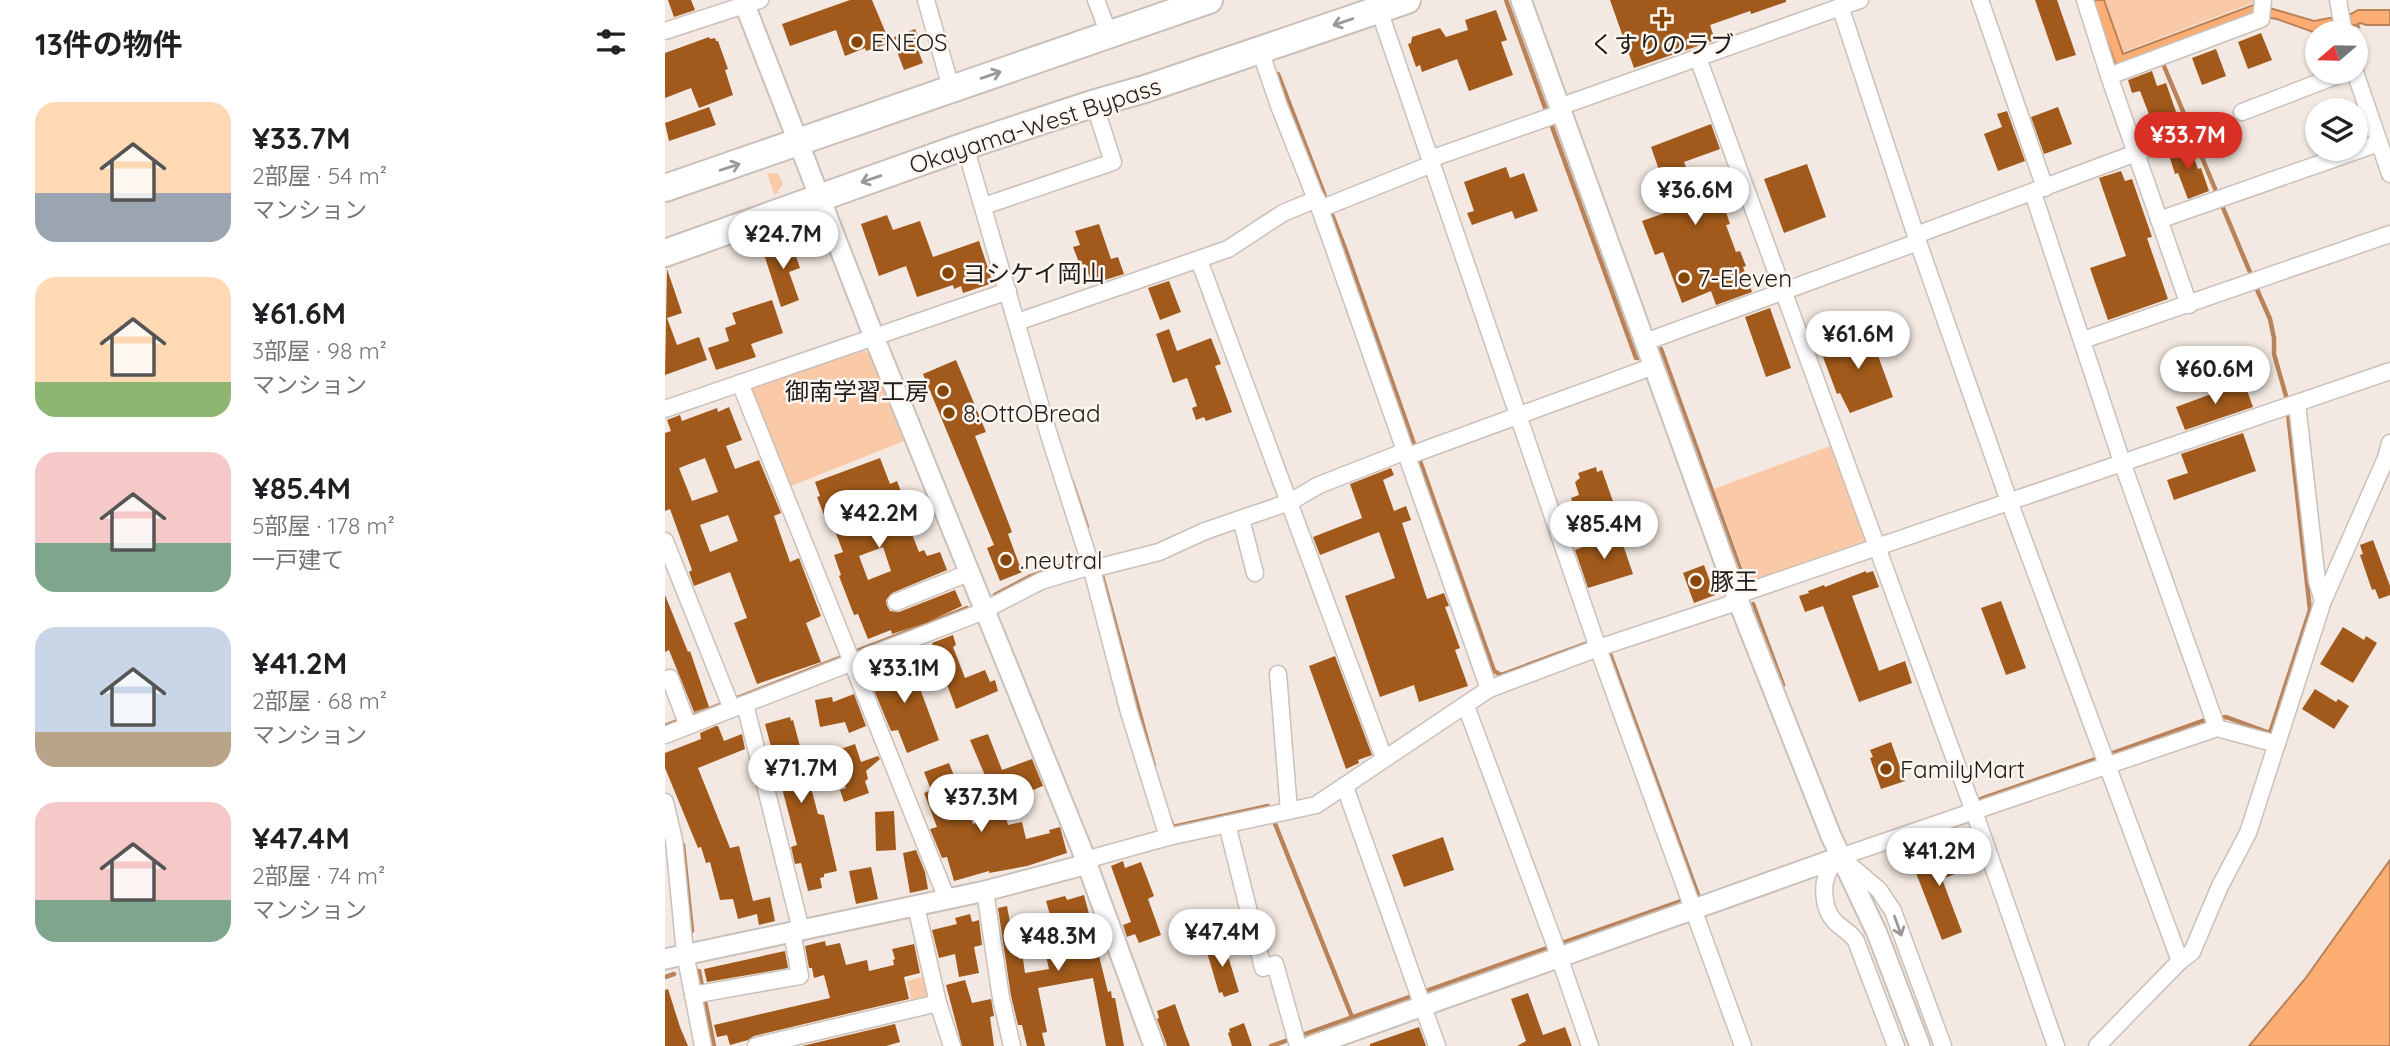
<!DOCTYPE html>
<html lang="ja">
<head>
<meta charset="utf-8">
<style>
  :root { --surface:#fff; --page:#f6f6f6; --text:#202124; --muted:#757577; --accent:#d93025 }
  body { margin:0; font-family:Quicksand,"Noto Sans JP",sans-serif; background:var(--page); color:var(--text); height:100vh; display:flex; flex-direction:column; font-size:26px; white-space:nowrap }
  * { box-sizing:border-box; margin:0 }
  p { font-size:23px; color:var(--muted) }
  .icon { flex:none; width:38px; height:38px; fill:none; stroke:currentColor; stroke-width:2; stroke-linecap:round; stroke-linejoin:round }
  .map { position:relative; flex:1; overflow:hidden }
  .panel { display:flex; flex-direction:column; background:var(--surface); width:665px }
  .panel>* { flex:none }
  .needle { width:46px; rotate:250deg }
  .fabs { position:absolute; left:1640px; top:21px; display:grid; gap:14px }
  .fabs a { display:grid; place-items:center; width:63px; height:63px; border-radius:50%; background:var(--surface); box-shadow:0 2px 5px #0004; font-size:35px }
  .price { position:absolute; translate:-50% -60px; padding:0 16px; border-radius:24px; background:#fff; color:#222; font-size:23px; line-height:46px; filter:drop-shadow(0 2px 4px #0008) }
  .price::after { content:''; position:absolute; left:50%; top:42px; width:21px; height:16px; margin-left:-10px; background:inherit; clip-path:polygon(0 0,100% 0,50% 100%) }
  .price.selected { background:var(--accent); color:#fff }
  ul { padding:0; list-style:none }
  li { display:flex; align-items:center; gap:21px; height:175px; padding:0 35px }
  li span { display:grid; place-items:center; flex:none; width:196px; height:140px; border-radius:21px; color:#555 }
  li>.icon { margin-inline-start:auto }
  span .icon { width:84px; height:84px; fill:#fffc; stroke-width:1 }
  li b { font-size:30px }
  h2 { display:flex; justify-content:space-between; align-items:center; height:84px; padding:0 35px; font-size:30px }
  main { display:flex; flex:1; min-height:0 }
  .map>svg:first-child { display:block }
  .green { fill:#facaa8 }
  .water { fill:#fcad73; stroke:#ba8258; stroke-width:2 }
  .lines { fill:none; stroke-linecap:round; stroke-linejoin:round }
  .stream { stroke:#ba8258; stroke-width:4.5 }
  .building { fill:#a15a1b; fill-rule:evenodd }
  .minor-casing { stroke:#cac0ba; stroke-width:19 }
  .tertiary-casing { stroke:#cac0ba; stroke-width:23 }
  .trunk-casing { stroke:#cac0ba; stroke-width:30 }
  .minor { stroke:#fff; stroke-width:16 }
  .tertiary { stroke:#fff; stroke-width:19 }
  .trunk { stroke:#fff; stroke-width:26 }
  .oneway { stroke:#9a9998 }
  .poi-dot { fill:#844507; stroke:#fef6f1; stroke-width:2.5 }
  .labels { text-anchor:middle; dominant-baseline:central; stroke-width:5; stroke-linejoin:round; paint-order:stroke }
  .poi-label { font-size:24px; fill:#1f1c19; stroke:#fef6f1; text-anchor:start }
  .street-label { font-size:24px; fill:#1f1c19; stroke:#fef6f1 }
</style>
</head>
<body>
<main>
<section class="panel">
<h2>13件の物件<svg class="icon" aria-label="filters" viewBox="0 0 24 24"><path d="M4 7h16M4 17h16"/><circle cx="9" cy="7" r="2"/><circle cx="15" cy="17" r="2"/></svg></h2>
<ul>
<li><span style="background:linear-gradient(#ffd9b3 65%,#9aa5b1 0)"><svg class="icon" aria-label="home" viewBox="0 0 24 24"><path d="M3 11l9-7 9 7M6 9v11h12V9"/></svg></span><div><b>¥33.7M</b><p>2部屋 · 54 m²</p><p>マンション</p></div></li>
<li><span style="background:linear-gradient(#ffd9b3 75%,#8fb573 0)"><svg class="icon" aria-label="home" viewBox="0 0 24 24"><path d="M3 11l9-7 9 7M6 9v11h12V9"/></svg></span><div><b>¥61.6M</b><p>3部屋 · 98 m²</p><p>マンション</p></div></li>
<li><span style="background:linear-gradient(#f6c9c9 65%,#7fa58c 0)"><svg class="icon" aria-label="home" viewBox="0 0 24 24"><path d="M3 11l9-7 9 7M6 9v11h12V9"/></svg></span><div><b>¥85.4M</b><p>5部屋 · 178 m²</p><p>一戸建て</p></div></li>
<li><span style="background:linear-gradient(#c9d6e8 75%,#b9a48a 0)"><svg class="icon" aria-label="home" viewBox="0 0 24 24"><path d="M3 11l9-7 9 7M6 9v11h12V9"/></svg></span><div><b>¥41.2M</b><p>2部屋 · 68 m²</p><p>マンション</p></div></li>
<li><span style="background:linear-gradient(#f6c9c9 70%,#7fa58c 0)"><svg class="icon" aria-label="home" viewBox="0 0 24 24"><path d="M3 11l9-7 9 7M6 9v11h12V9"/></svg></span><div><b>¥47.4M</b><p>2部屋 · 74 m²</p><p>マンション</p></div></li>
</ul>
</section>
<div class="map">
<svg width="1725" height="1046" viewBox="0 0 1725 1046">
  <rect width="100%" height="100%" fill="#f3e9e2"/>
  <g class="green">
    <polygon points="1440,0 1590,0 1590,2 1458,52"/>
    <polygon points="102,173 113,174 118,184 110,196"/>
    <polygon points="195,348 204,353 239,441 124,487 86,392 90,384"/>
    <polygon points="1168,445 1202,537 1197,547 1088,584 1082,580 1049,489"/>
    <polygon points="260,976 264,994 260,999 247,1002 242,981"/>
  </g>
  <g class="water">
    <polygon points="1427,0 1439,0 1458,54 1591,4 1649,21 1686,14 1693,10 1725,10 1725,25 1701,25 1696,23 1693,24 1694,27 1690,25 1648,32 1612,19 1588,15 1459,66 1450,63"/>
    <polygon points="1725,860 1725,1046 1584,1046 1640,979"/>
  </g>
  <g class="lines">
    <g class="stream">
      <polyline points="841,0 971,358 973,358"/>
      <polyline points="1496,59 1525,128"/>
      <polyline points="613,74 681,251 829,671 836,675 920,644"/>
      <polyline points="1528,136 1587,277"/>
      <polyline points="994,350 996,349 1079,580"/>
      <polyline points="407,482 422,527"/>
      <polyline points="436,572 489,766"/>
      <polyline points="330,595 366,576 420,557"/>
      <polyline points="1088,604 1118,685"/>
      <polyline points="945,654 1033,895"/>
      <polyline points="24,717 302,608"/>
      <polyline points="0,726 15,720"/>
      <polyline points="1442,755 1537,721 1561,717 1605,733 1645,610 1621,396 1609,354 1609,338 1605,319 1590,285"/>
      <polyline points="1316,799 1434,758"/>
      <polyline points="506,821 508,827 603,806 687,1017"/>
      <polyline points="18,845 27,931"/>
      <polyline points="894,944 1016,901"/>
      <polyline points="34,971 49,1046"/>
      <polyline points="0,977 9,974"/>
      <polyline points="758,992 885,947"/>
      <polyline points="606,1046 750,995"/>
    </g>
  </g>
  <g class="building">
    <polygon points="3,0 26,0 30,10 9,17"/>
    <polygon points="185,0 207,0 225,43 201,51 200,48 180,56 171,30 125,46 117,24"/>
    <polygon points="945,0 1121,0 1121,2 1086,14 1085,11 1045,25 1050,40 969,68"/>
    <polygon points="1370,0 1392,0 1411,55 1391,61"/>
    <polygon points="831,10 842,40 836,42 848,75 804,91 792,59 757,72 755,65 751,67 743,44 746,43 747,37 775,28 781,37 803,30 800,20"/>
    <polygon points="250,29 255,41 250,42 258,63 239,70 227,38"/>
    <polygon points="1596,33 1607,60 1583,69 1573,42"/>
    <polygon points="44,37 45,39 50,38 51,41 53,41 63,69 60,70 68,95 34,108 26,88 0,98 0,53"/>
    <polygon points="1551,49 1561,76 1537,85 1527,58"/>
    <polygon points="1487,71 1492,86 1501,83 1511,112 1503,115 1508,128 1483,137 1479,125 1487,122 1475,91 1467,93 1463,80"/>
    <polygon points="44,107 51,125 4,141 0,123"/>
    <polygon points="1393,107 1407,144 1379,154 1366,117"/>
    <polygon points="1342,111 1360,161 1333,171 1319,134 1337,127 1332,114"/>
    <polygon points="1046,124 1055,149 1019,162 1034,202 1050,196 1056,211 1060,209 1065,224 1061,225 1071,252 1075,251 1081,266 1078,267 1087,292 1051,305 1046,291 1017,303 998,252 990,255 977,221 1008,210 986,147"/>
    <polygon points="1524,144 1533,169 1536,168 1544,191 1523,199 1513,173 1510,174 1503,152"/>
    <polygon points="1142,164 1161,217 1119,233 1099,179"/>
    <polygon points="841,167 845,178 859,173 873,211 850,219 847,211 807,225 802,213 809,211 799,182"/>
    <polygon points="1456,171 1460,181 1467,179 1487,237 1482,238 1503,299 1443,320 1425,268 1461,256 1434,178"/>
    <polygon points="222,215 228,230 255,221 268,257 314,241 328,283 298,293 296,286 289,289 288,285 252,297 241,266 214,276 196,224"/>
    <polygon points="434,224 446,259 453,257 459,274 427,284 420,264 415,265 408,247 415,245 410,231"/>
    <polygon points="126,241 135,268 124,272 134,300 116,307 98,251"/>
    <polygon points="2,269 17,313 2,318 12,345 34,337 42,360 0,375"/>
    <polygon points="504,281 516,312 495,320 483,288"/>
    <polygon points="107,300 118,333 86,344 91,357 51,370 43,348 64,341 60,328 71,324 67,313"/>
    <polygon points="1105,308 1126,368 1101,377 1080,317"/>
    <polygon points="1206,327 1216,352 1212,353 1228,397 1185,413 1175,393 1172,394 1158,357 1168,353 1166,347 1177,343 1175,338"/>
    <polygon points="504,329 512,351 546,338 556,364 550,366 567,412 541,421 539,417 531,420 527,408 532,406 522,378 508,383 491,334"/>
    <polygon points="291,360 321,432 310,436 347,532 343,534 357,572 335,581 322,548 329,545 258,374"/>
    <polygon points="1579,382 1588,407 1520,430 1511,407"/>
    <path d="M64 407 77 440 61 446 70 469 94 460 116 513 109 516 125 562 134 558 156 616 141 623 156 662 92 684 69 623 82 618 65 572 29 586 24 572 27 570 5 509 0 511V433L6 431 2 420 15 415 17 421 52 408 53 412ZM40 458 53 492 27 501 14 468ZM63 515 73 541 45 552 35 525Z"/>
    <polygon points="1578,433 1591,471 1509,500 1502,480 1523,473 1516,454"/>
    <path d="M215 458 225 484 232 481 237 494 232 496 254 552 259 550 262 556 275 552 282 570 227 593 221 600 222 606 225 611 234 612 290 590 297 606 260 623 227 634 226 630 203 639 193 614 189 615 174 576 176 575 169 555 178 552 167 523 163 525 152 497 155 496 150 482ZM218 547 226 571 203 580 194 556Z"/>
    <polygon points="931,467 932,472 937,470 951,510 926,519 918,507 910,509 906,498 914,495 910,482 915,478 913,473"/>
    <polygon points="726,468 729,475 718,480 729,511 741,506 746,520 737,523 762,599 779,593 784,606 780,607 795,648 790,650 803,686 754,702 749,685 715,697 680,596 730,578 714,532 655,555 648,537 697,518 685,484"/>
    <polygon points="954,533 968,574 923,588 910,550"/>
    <polygon points="1708,540 1725,586 1725,595 1714,599 1710,589 1707,590 1695,555 1698,554 1695,545"/>
    <polygon points="1039,565 1050,595 1029,603 1018,573"/>
    <polygon points="1201,571 1201,573 1208,571 1214,587 1187,596 1214,671 1240,661 1247,683 1194,702 1158,606 1140,612 1134,596 1144,593 1143,591 1159,585 1160,587"/>
    <polygon points="0,595 23,652 25,651 44,707 29,712 4,650 0,652"/>
    <polygon points="1336,601 1361,668 1341,675 1316,608"/>
    <polygon points="1678,627 1699,640 1701,636 1712,643 1688,683 1655,664"/>
    <polygon points="288,635 291,645 288,647 300,678 320,670 325,682 330,680 333,691 291,709 267,643"/>
    <polygon points="670,656 707,755 693,760 694,763 681,769 644,666"/>
    <polygon points="244,659 274,740 242,753 233,730 226,731 204,678 213,674 212,671"/>
    <polygon points="1650,689 1671,702 1673,699 1684,706 1669,729 1637,709"/>
    <polygon points="189,694 201,726 184,733 180,722 155,727 150,700 167,697 168,702"/>
    <polygon points="125,717 126,721 128,720 153,814 159,815 172,871 159,874 159,877 155,878 157,888 143,891 136,863 130,864 126,847 132,845 100,724"/>
    <polygon points="51,726 53,726 59,741 77,734 80,749 33,768 65,848 74,846 88,901 105,897 110,921 94,925 92,914 73,919 68,899 55,900 45,862 41,863 36,847 33,848 0,768 0,753 36,739 35,733"/>
    <polygon points="323,734 337,770 367,759 378,786 332,804 305,740"/>
    <polygon points="1226,742 1240,781 1216,789 1205,758 1208,757 1205,750"/>
    <polygon points="190,744 196,762 213,756 215,759 201,771 203,779 200,781 204,793 179,802 175,790 181,788 173,764 168,765 164,753"/>
    <polygon points="284,763 308,824 340,815 343,825 357,822 361,839 385,833 384,830 395,827 402,853 362,866 324,873 324,871 289,881 282,857 277,858 265,829 272,827 259,793 266,790 259,772"/>
    <polygon points="229,811 231,850 211,851 210,812"/>
    <polygon points="778,837 789,870 739,887 727,855"/>
    <polygon points="1285,845 1295,872 1277,879 1297,932 1277,940 1246,860"/>
    <polygon points="251,850 260,872 263,889 245,893 238,853"/>
    <polygon points="458,861 460,868 476,862 489,896 483,899 496,935 474,943 470,934 462,937 458,925 466,922 446,866"/>
    <polygon points="206,867 213,899 191,904 184,871"/>
    <polygon points="419,895 424,914 410,918 417,952 432,948 443,992 446,991 447,998 450,998 459,1046 441,1046 428,978 373,988 382,1032 377,1033 380,1046 362,1046 357,1025 353,1025 346,996 333,908 342,906 348,939 350,939 354,959 358,959 360,973 384,969 380,952 391,950 389,940 392,939 381,901 400,896 402,900"/>
    <polygon points="305,914 307,922 314,920 317,945 309,947 314,973 294,977 290,954 274,958 267,930 292,924 290,918"/>
    <polygon points="558,940 574,992 559,997 557,992 554,993 541,949 544,949 543,945"/>
    <polygon points="160,941 161,946 175,943 181,965 202,960 204,971 229,965 228,960 230,959 227,949 249,944 255,973 239,977 244,999 89,1036 83,1040 65,1045 62,1035 52,1037 49,1025 165,998 159,975 149,978 147,968 144,968 140,946"/>
    <polygon points="120,951 123,968 42,982 39,969"/>
    <polygon points="300,980 307,1003 326,999 329,1016 325,1017 329,1046 297,1046 281,985"/>
    <polygon points="3,989 15,1027 23,1046 0,1046 0,990"/>
    <polygon points="863,993 878,1035 900,1027 907,1046 852,1046 861,1041 846,999"/>
    <polygon points="510,1004 519,1030 525,1046 502,1046 501,1043 492,1019 494,1018 492,1011"/>
    <polygon points="579,1023 587,1046 567,1046 563,1033 565,1032 564,1029"/>
    <polygon points="230,1024 235,1042 221,1046 137,1046"/>
    <polygon points="754,1027 761,1046 705,1046 705,1044"/>
  </g>
  <g class="lines">
    <defs>
      <g id="minor">
        <polyline points="261,0 286,88"/>
        <polyline points="431,0 444,34"/>
        <polyline points="1315,0 1380,188"/>
        <polyline points="1420,0 1444,76 1524,305"/>
        <polyline points="1673,0 1679,33"/>
        <polyline points="1175,6 1253,242 1344,501 1515,961"/>
        <polyline points="714,10 933,648 1078,1046"/>
        <polyline points="0,31 95,0"/>
        <polyline points="595,50 614,106 655,209 824,689"/>
        <polyline points="1033,58 1312,820 1391,1046"/>
        <polyline points="1690,72 1725,174"/>
        <polyline points="1444,76 1596,19 1598,0"/>
        <polyline points="894,107 1195,0"/>
        <polyline points="1577,112 1681,72"/>
        <polyline points="300,146 384,435 426,566 464,712 503,837"/>
        <polyline points="765,159 896,113"/>
        <polyline points="1368,193 1457,462 1552,728"/>
        <polyline points="319,206 448,162 429,103"/>
        <polyline points="655,209 767,164"/>
        <polyline points="1494,220 1714,143"/>
        <polyline points="1251,235 1530,131"/>
        <polyline points="534,260 719,758"/>
        <polyline points="352,322 563,249 618,213 652,199"/>
        <polyline points="1418,340 1725,234"/>
        <polyline points="980,342 1253,242"/>
        <polyline points="75,383 282,899"/>
        <polyline points="1632,404 1652,581 1658,601"/>
        <polyline points="0,409 343,291"/>
        <polyline points="743,456 989,366"/>
        <polyline points="576,519 590,573"/>
        <polyline points="0,541 67,709"/>
        <polyline points="427,569 494,552 540,531 625,502 654,485 741,451"/>
        <polyline points="231,602 306,572"/>
        <polyline points="613,674 624,811"/>
        <polyline points="5,678 23,726"/>
        <polyline points="80,704 136,930"/>
        <polyline points="801,706 889,942 925,1046"/>
        <polyline points="0,735 314,613 376,581 426,566"/>
        <polyline points="680,787 772,1046"/>
        <polyline points="0,802 9,840 20,953 38,1046"/>
        <polyline points="562,824 598,968 610,964 633,1046"/>
        <polyline points="1180,861 1214,890 1228,911 1278,1046"/>
        <polyline points="421,862 431,857 503,837 651,805 824,689 933,648 1063,605 1081,592 1725,371"/>
        <polyline points="320,891 336,998 347,1046"/>
        <polyline points="251,906 273,1003 287,1046"/>
        <polyline points="28,995 135,976 127,932"/>
        <polyline points="91,1046 273,1003"/>
        <path d="M1231 1046 1191 941C1185 931 1174 928 1167 918 1159 908 1157 887 1162 875 1164 868 1171 862 1175 857L1552 728 1612 744"/>
        <polyline points="1432,1046 1515,961 1527,952 1555,886 1583,833 1658,601 1721,458 1725,443"/>
      </g>
      <g id="tertiary">
        <polyline points="78,0 209,337 415,845 489,1046"/>
        <polyline points="856,0 1079,616 1166,836 1212,933 1255,1046"/>
        <polyline points="0,959 320,891 415,866 421,862"/>
        <polyline points="646,1046 1175,857"/>
      </g>
      <g id="trunk">
        <polyline points="0,188 544,0"/>
        <polyline points="0,253 300,146 427,104 480,89 742,0"/>
      </g>
    </defs>
    <use href="#minor" class="minor-casing"/>
    <use href="#tertiary" class="tertiary-casing"/>
    <use href="#trunk" class="trunk-casing"/>
    <use href="#minor" class="minor"/>
    <use href="#tertiary" class="tertiary"/>
    <use href="#trunk" class="trunk"/>
  </g>
  <defs><path id="oneway-shaft" d="M-6 0H5M1.5-3L5.5 0L1.5 3" fill="none" stroke-width="1.6" stroke-linecap="round" stroke-linejoin="round" transform="scale(1.75)"/></defs>
  <g class="oneway">
    <use href="#oneway-shaft" transform="translate(678 22) rotate(161)"/>
    <use href="#oneway-shaft" transform="translate(326 75) rotate(-19)"/>
    <use href="#oneway-shaft" transform="translate(65 167) rotate(-18)"/>
    <use href="#oneway-shaft" transform="translate(206 179) rotate(161)"/>
    <use href="#oneway-shaft" transform="translate(1233 926) rotate(70)"/>
  </g>
  <g class="poi-dot">
    <path d="M993.5 8.5h7v7h7v7h-7v7h-7v-7h-7v-7h7z"/>
    <circle cx="192" cy="42" r="7"/>
    <circle cx="283" cy="273" r="7"/>
    <circle cx="1019" cy="278" r="7"/>
    <circle cx="278" cy="391" r="7"/>
    <circle cx="284" cy="413" r="7"/>
    <circle cx="341" cy="560" r="7"/>
    <circle cx="1031" cy="581" r="7"/>
    <circle cx="1221" cy="769" r="7"/>
  </g>
  <g class="labels">
    <g class="poi-label">
      <text x="206" y="42">ENEOS</text>
      <text x="997" y="44" text-anchor="middle">くすりのラブ</text>
      <text x="297" y="273">ヨシケイ岡山</text>
      <text x="1033" y="278">7-Eleven</text>
      <text x="264" y="391" text-anchor="end">御南学習工房</text>
      <text x="298" y="413">8.OttOBread</text>
      <text x="355" y="560">.neutral</text>
      <text x="1045" y="581">豚王</text>
      <text x="1235" y="769">FamilyMart</text>
    </g>
    <g class="street-label">
      <text transform="translate(370 125) rotate(-18)">Okayama-West Bypass</text>
    </g>
  </g>
</svg>
<div class="fabs">
<a><svg class="needle" viewBox="-14 -14 28 28"><path d="M0-13l5 13h-10z" fill="#e53935"/><path d="M0 13l5-13h-10z" fill="#757577"/></svg></a>
<a><svg class="icon" aria-label="layers" viewBox="0 0 24 24"><path d="M12 4l9 5-9 5-9-5zM3 14l9 5 9-5"/></svg></a>
</div>
<b class="price selected" style="left:1523px;top:172px">¥33.7M</b>
<b class="price" style="left:1030px;top:227px">¥36.6M</b>
<b class="price" style="left:118px;top:271px">¥24.7M</b>
<b class="price" style="left:1193px;top:371px">¥61.6M</b>
<b class="price" style="left:1550px;top:406px">¥60.6M</b>
<b class="price" style="left:214px;top:550px">¥42.2M</b>
<b class="price" style="left:939px;top:561px">¥85.4M</b>
<b class="price" style="left:239px;top:705px">¥33.1M</b>
<b class="price" style="left:136px;top:805px">¥71.7M</b>
<b class="price" style="left:316px;top:834px">¥37.3M</b>
<b class="price" style="left:1274px;top:888px">¥41.2M</b>
<b class="price" style="left:557px;top:969px">¥47.4M</b>
<b class="price" style="left:393px;top:973px">¥48.3M</b>
</div>
</main>
</body>
</html>
